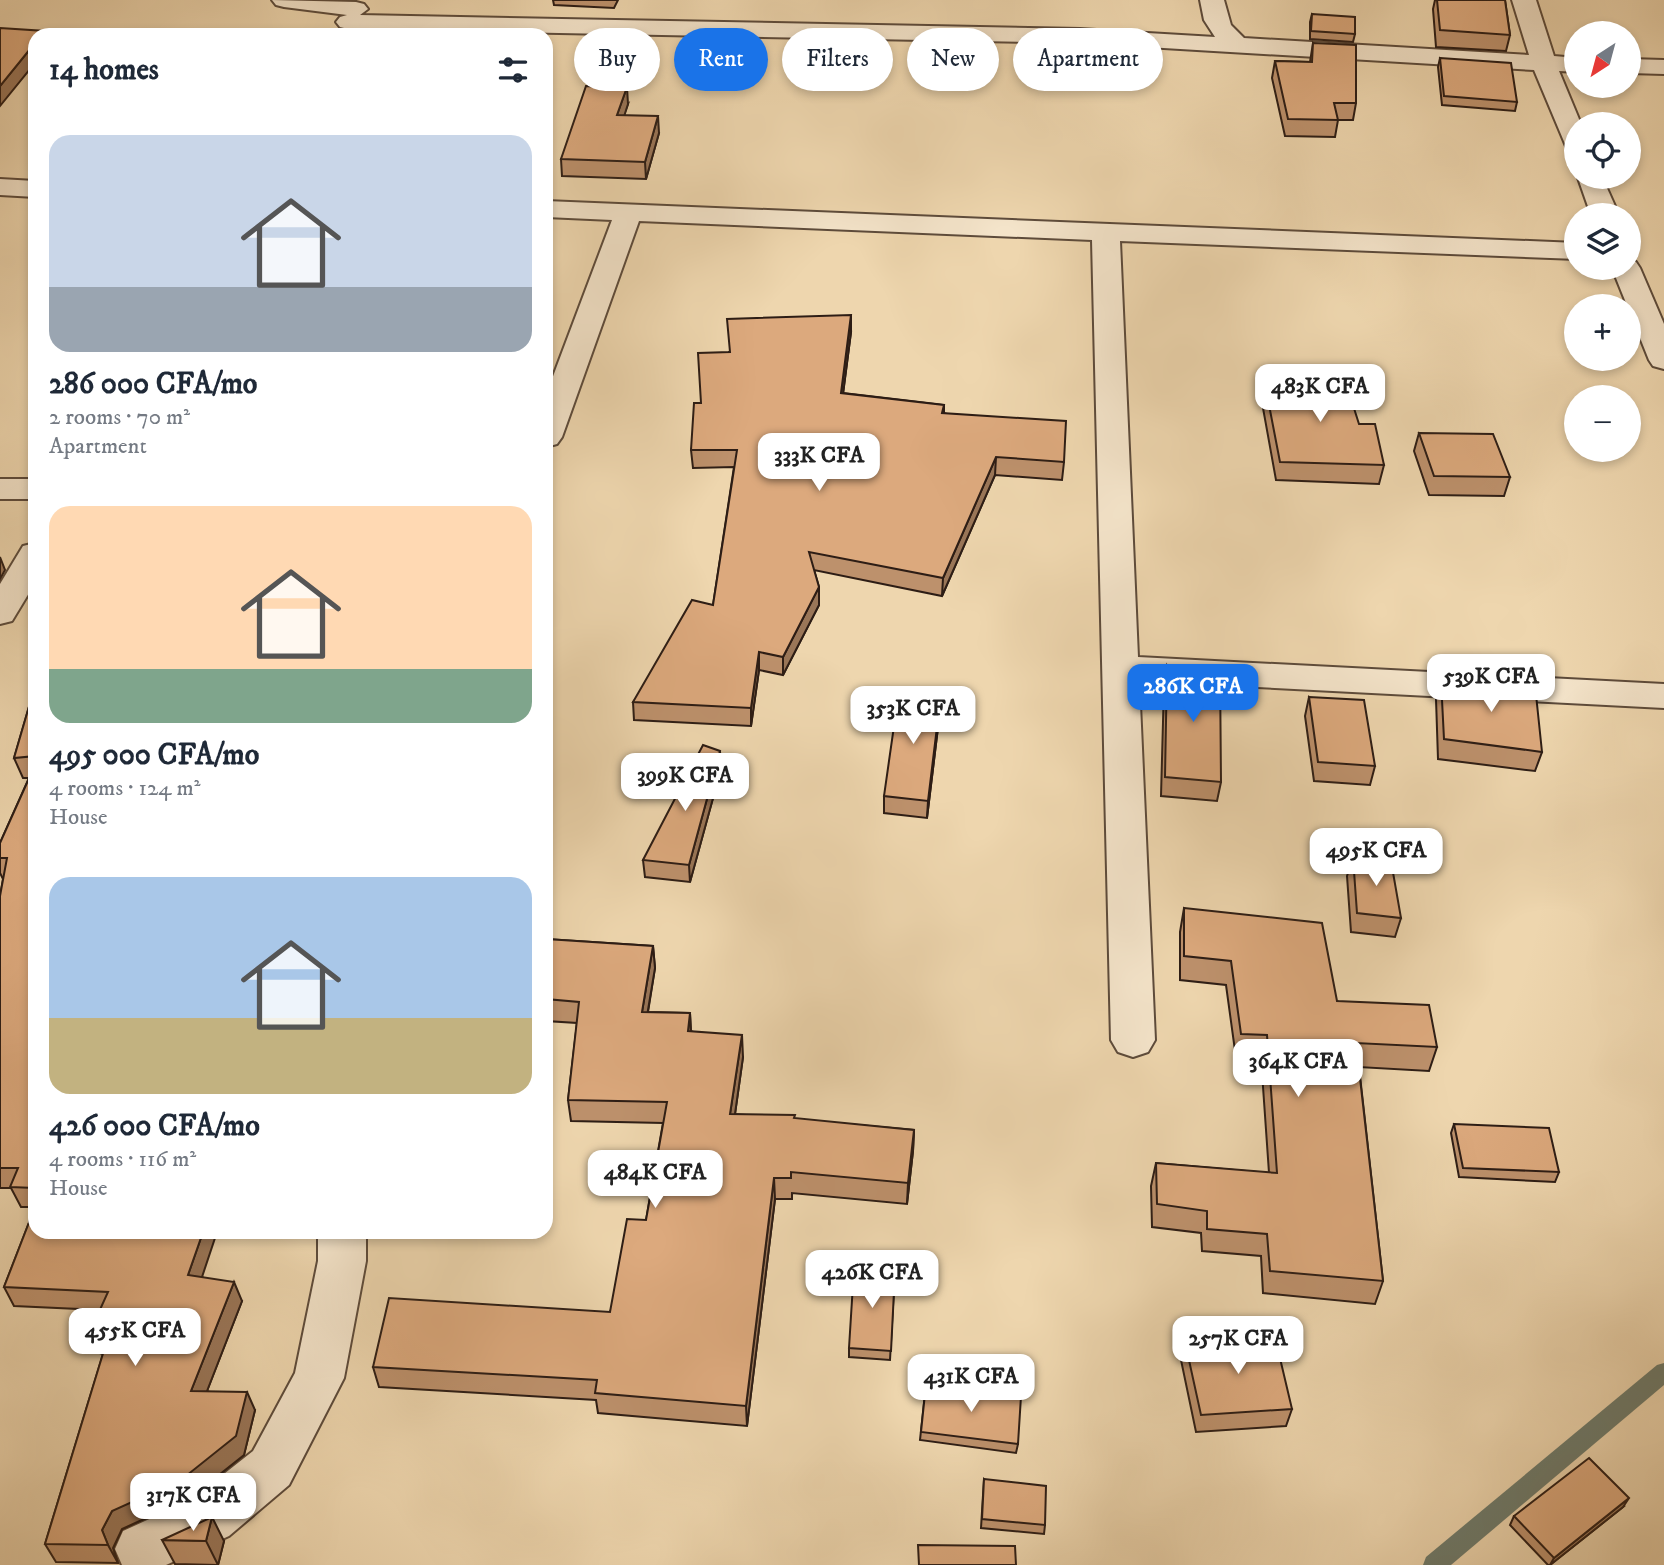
<!DOCTYPE html>
<html lang="en">
<head>
<meta charset="utf-8">
<style>
  :root { --surface:#fff; --page:#f2f2f3; --text:#1f2937; --muted:#747a83; --accent:#1a73e8 }
  body { margin:0; font-family:"IM FELL DW Pica",serif; background:var(--page); color:var(--text); height:100vh; display:flex; flex-direction:column; font-size:26px; white-space:nowrap }
  * { box-sizing:border-box; margin:0 }
  p { font-size:23px; color:var(--muted) }
  .icon { flex:none; width:38px; height:38px; fill:none; stroke:currentColor; stroke-width:2; stroke-linecap:round; stroke-linejoin:round }
  .map { position:relative; flex:1; overflow:hidden }
  .side { position:absolute; left:28px; top:28px; width:525px; height:1211px; display:flex; flex-direction:column; background:var(--surface); border-radius:21px; box-shadow:0 4px 10px #0003 }
  .side>* { flex:none }
  .top-card { position:absolute; left:574px; top:28px; width:665px; height:63px; display:flex; gap:14px }
  .needle { width:46px; rotate:216deg }
  .tools { position:absolute; left:1564px; top:21px; display:grid; gap:14px }
  .tools a { display:grid; place-items:center; width:77px; height:77px; border-radius:50%; background:var(--surface); box-shadow:0 4px 10px #0003; font-size:35px }
  .price { position:absolute; translate:-50% -60px; padding:0 16px; border-radius:14px; background:#fff; color:#222; font-size:23px; line-height:46px; filter:drop-shadow(0 2px 4px #0008) }
  .price::after { content:''; position:absolute; left:50%; top:42px; width:21px; height:16px; margin-left:-10px; background:inherit; clip-path:polygon(0 0,100% 0,50% 100%) }
  .price.selected { background:var(--accent); color:#fff }
  ul { padding:0; list-style:none }
  li { display:grid; align-content:center; gap:14px; height:371px; padding:0 21px }
  li span { display:grid; place-items:center; height:217px; border-radius:21px; color:#555 }
  li>.icon { margin-inline-start:auto }
  span .icon { width:126px; height:126px; fill:#fffc; stroke-width:1 }
  li b { font-size:30px }
  h2 { display:flex; justify-content:space-between; align-items:center; height:84px; padding:0 21px; font-size:30px }
  .pill { padding:0 24px; border-radius:32px; background:var(--surface); box-shadow:0 4px 10px #0003; font-size:24px; line-height:63px }
  .pill.selected { background:var(--accent); color:#fff }
  .map>svg:first-child { display:block }
  .lines { fill:none; stroke-linecap:round; stroke-linejoin:round }
  .stream { fill:#6e7b6c; fill-rule:evenodd }
  .minor-casing { stroke:#5d4b3b; stroke-width:4 }
  .minor { fill:#f4e4ca; fill-rule:evenodd }
  .wall { fill:#bd916c; stroke:#2d1d15; stroke-width:2 }
  .shaded-wall { fill:#9a7658; stroke:#2d1d15; stroke-width:2 }
  .building { fill:#dca97d; stroke:#2d1d15; stroke-width:2 }
</style>
</head>
<body>
<div class="map">
<svg width="1664" height="1565" viewBox="0 0 1664 1565">
  <rect width="100%" height="100%" fill="#eed6ae"/>
  <filter id="stains"><feTurbulence type="fractalNoise" baseFrequency=".00286" numOctaves="4"/><feColorMatrix values="0 0 0 0 .2 0 0 0 0 .09 0 0 0 0 .02 0 0 0 .5 -.17"/></filter>
  <radialGradient id="worn" r=".72"><stop offset=".6" stop-color="#630" stop-opacity="0"/><stop offset="1" stop-color="#630" stop-opacity=".3"/></radialGradient>
  <g class="lines">
    <polygon class="stream" points="1664,1363 1664,1385 1451,1565 1423,1565 1426,1557 1657,1365"/>
    <defs>
      <g id="minor">
        <polygon points="272,0 356,2 364,4 368,9 360,15 1080,29 1215,37 1204,20 1200,0 1224,0 1231,25 1244,38 1529,55 1512,0 1536,0 1554,56 1577,58 1577,72 1559,71 1581,124 1577,124 1577,153 1568,151 1534,70 1080,43 348,29 340,27 336,22 340,17 347,15 284,7 276,5"/>
        <polygon points="1629,59 1664,60 1664,74 1629,73"/>
        <polygon points="1577,175 1602,177 1619,215 1591,215"/>
        <polygon points="0,179 35,181 35,197 0,195"/>
        <polygon points="546,201 1577,243 1577,259 1120,241 1138,657 1664,684 1664,708 1139,681 1155,1040 1148,1052 1133,1057 1118,1052 1111,1040 1092,240 639,221 562,437 557,444 546,447 546,395 612,220 546,217"/>
        <polygon points="1629,260 1636,262 1640,268 1664,324 1664,369 1653,366 1649,360 1612,268 1629,268"/>
        <rect x="0" y="479" width="35" height="20"/>
        <polygon points="35,543 35,583 12,621 0,624 0,584 23,546"/>
        <polygon points="318,1232 366,1232 366,1261 344,1378 289,1485 229,1536 166,1565 122,1565 115,1549 123,1531 191,1500 253,1451 295,1373 318,1261"/>
      </g>
    </defs>
    <use href="#minor" class="minor-casing"/>
    <use href="#minor" class="minor"/>
  </g>
  <g class="wall">
    <polygon points="553,0 618,0 614,8 554,5"/>
    <polygon points="1435,0 1505,0 1510,35 1506,51 1436,47 1433,9"/>
    <polygon points="1312,14 1355,34 1353,42 1310,39 1310,22"/>
    <polygon points="1313,43 1356,103 1353,120 1338,120 1335,137 1285,136 1272,78 1275,61 1310,62"/>
    <polygon points="1440,58 1517,102 1515,111 1442,105 1438,67"/>
    <polygon points="628,104 624,115 659,133 646,179 562,176 561,159"/>
    <polygon points="851,332 843,393 944,405 944,413 1064,462 1062,480 995,475 942,596 814,570 819,587 819,605 783,675 759,670 751,726 634,720 633,702 713,605 734,467 693,468 691,450 729,352"/>
    <polygon points="1264,379 1359,424 1384,465 1379,484 1276,480 1261,397"/>
    <polygon points="1419,433 1510,477 1504,496 1429,495 1414,451"/>
    <polygon points="1167,666 1221,782 1217,801 1161,796 1164,685"/>
    <polygon points="1441,680 1542,752 1535,771 1438,759 1436,699"/>
    <polygon points="35,686 35,1232 202,1277 242,1301 207,1391 255,1410 244,1455 190,1498 122,1529 113,1548 118,1563 56,1562 45,1544 103,1354 99,1353 89,1334 100,1310 14,1306 4,1287 35,1207 21,1207 11,1188 0,1188 0,896 3,879 0,873 0,843 29,778 23,778 14,758"/>
    <polygon points="941,694 940,711 927,818 884,813 884,796"/>
    <polygon points="1309,697 1375,766 1370,785 1314,781 1305,716"/>
    <polygon points="721,769 690,882 645,877 643,860"/>
    <polygon points="1353,857 1401,918 1395,937 1351,932 1347,876"/>
    <polygon points="1184,908 1337,1001 1437,1047 1429,1071 1359,1067 1383,1281 1375,1304 1263,1293 1261,1256 1202,1251 1201,1233 1152,1227 1151,1186 1156,1163 1269,1173 1261,1058 1236,1058 1226,985 1180,980 1180,932"/>
    <polygon points="546,939 653,946 655,968 648,1012 690,1013 691,1031 743,1057 735,1114 914,1130 913,1151 907,1204 792,1193 792,1199 775,1199 747,1426 598,1413 596,1400 379,1387 373,1367 610,1312 646,1220 663,1123 571,1121 568,1100 577,1023 546,1021"/>
    <polygon points="1454,1124 1559,1172 1555,1182 1459,1177 1451,1133"/>
    <polygon points="895,1271 890,1360 849,1357 849,1348"/>
    <polygon points="1185,1342 1292,1409 1286,1426 1196,1432 1181,1360"/>
    <polygon points="926,1384 1018,1444 1016,1453 920,1440"/>
    <polygon points="984,1479 1045,1525 1044,1534 981,1528"/>
    <polygon points="1623,1507 1550,1565 1548,1565 1510,1525 1514,1516"/>
    <polygon points="162,1540 224,1541 218,1565 175,1564"/>
  </g>
  <g class="shaded-wall">
    <polygon points="35,43 35,63 0,106 0,86"/>
    <polygon points="627,87 628,104 619,132 617,115"/>
    <polygon points="658,116 659,133 646,179 645,162"/>
    <polygon points="851,315 851,332 841,410 841,393"/>
    <polygon points="996,457 995,475 942,596 943,578"/>
    <polygon points="0,557 5,570 0,579"/>
    <polygon points="819,587 819,605 783,675 783,657"/>
    <polygon points="759,652 759,670 751,726 751,708"/>
    <polygon points="941,694 940,711 927,818 928,801"/>
    <polygon points="720,751 721,769 690,882 689,865"/>
    <polygon points="653,946 655,968 644,1034 642,1012"/>
    <polygon points="690,1013 691,1035 688,1031"/>
    <polygon points="742,1035 743,1057 732,1135 730,1114"/>
    <polygon points="914,1130 913,1151 907,1204 908,1183"/>
    <polygon points="774,1178 775,1199 747,1426 746,1406"/>
    <polygon points="203,1232 217,1232 196,1295 188,1275"/>
    <polygon points="234,1282 242,1301 200,1409 191,1391"/>
    <polygon points="247,1392 255,1410 244,1455 190,1498 122,1529 113,1548 118,1563 108,1545 102,1530 112,1511"/>
    <polygon points="1629,1498 1623,1507 1550,1565 1554,1558"/>
    <polygon points="212,1517 224,1541 218,1565 206,1541"/>
  </g>
  <g class="building">
    <polygon points="1437,0 1505,0 1510,35 1440,30"/>
    <polygon points="1312,14 1355,17 1355,34 1311,31"/>
    <polygon points="0,28 45,31 42,35 35,35 35,43 0,86"/>
    <polygon points="1313,43 1356,45 1356,103 1334,103 1338,120 1288,119 1275,61 1312,62"/>
    <polygon points="1440,58 1511,63 1517,102 1444,96"/>
    <polygon points="586,86 627,87 617,115 658,116 645,162 561,159"/>
    <polygon points="851,315 841,393 944,405 942,413 1066,421 1064,462 996,457 943,578 809,552 819,587 783,657 759,652 751,708 633,702 692,600 713,605 737,450 691,450 694,403 701,403 698,353 730,352 727,319"/>
    <polygon points="1264,379 1345,380 1359,424 1375,424 1384,465 1280,462"/>
    <polygon points="1419,433 1493,434 1510,477 1434,476"/>
    <polygon points="1167,666 1220,669 1221,782 1165,777"/>
    <polygon points="1441,680 1535,685 1542,752 1444,739"/>
    <polygon points="35,686 35,756 14,758"/>
    <polygon points="899,691 941,694 928,801 884,796"/>
    <polygon points="1309,697 1364,700 1375,766 1318,762"/>
    <polygon points="703,745 720,751 689,865 643,860"/>
    <polygon points="35,765 35,1188 10,1187 18,1168 0,1168 0,896 7,858 0,858 0,843"/>
    <polygon points="1353,857 1391,861 1401,918 1357,913"/>
    <polygon points="1184,908 1322,923 1337,1001 1429,1005 1437,1047 1356,1043 1383,1281 1270,1271 1267,1234 1207,1229 1207,1211 1157,1204 1156,1163 1277,1173 1267,1035 1241,1034 1231,961 1184,956"/>
    <polygon points="546,939 653,946 642,1012 690,1013 688,1031 742,1035 730,1114 795,1115 794,1118 914,1130 908,1183 791,1172 791,1178 774,1178 746,1406 595,1393 597,1380 373,1367 389,1298 610,1312 627,1219 646,1220 667,1102 568,1100 579,1002 546,999"/>
    <polygon points="1454,1124 1549,1128 1559,1172 1463,1168"/>
    <polygon points="35,1207 35,1232 203,1232 188,1275 234,1282 191,1391 247,1392 236,1436 181,1480 112,1511 102,1530 108,1545 45,1544 108,1337 89,1334 108,1292 4,1287"/>
    <polygon points="854,1268 895,1271 891,1351 849,1348"/>
    <polygon points="1275,1337 1292,1409 1201,1415 1185,1342"/>
    <polygon points="926,1384 1021,1396 1018,1444 921,1432"/>
    <polygon points="1589,1458 1629,1498 1554,1558 1514,1516"/>
    <polygon points="984,1479 1046,1486 1045,1525 982,1519"/>
    <polygon points="212,1517 206,1541 162,1540"/>
    <polygon points="918,1545 1015,1546 1016,1565 919,1565"/>
  </g>
  <rect width="100%" height="100%" filter="url(#stains)"/>
  <rect width="100%" height="100%" fill="url(#worn)"/>
</svg>
<div class="tools">
<a><svg class="needle" viewBox="-14 -14 28 28"><path d="M0-13l5 13h-10z" fill="#e53935"/><path d="M0 13l5-13h-10z" fill="#747a83"/></svg></a>
<a><svg class="icon" aria-label="locate" viewBox="0 0 24 24"><circle cx="12" cy="12" r="6"/><path d="M12 2v4M12 18v4M2 12h4M18 12h4"/></svg></a>
<a><svg class="icon" aria-label="layers" viewBox="0 0 24 24"><path d="M12 4l9 5-9 5-9-5zM3 14l9 5 9-5"/></svg></a>
<a>+</a>
<a>−</a>
</div>
<b class="price" style="left:1320px;top:424px">483K CFA</b>
<b class="price" style="left:819px;top:493px">333K CFA</b>
<b class="price" style="left:1491px;top:714px">539K CFA</b>
<b class="price selected" style="left:1193px;top:724px">286K CFA</b>
<b class="price" style="left:913px;top:746px">353K CFA</b>
<b class="price" style="left:685px;top:813px">399K CFA</b>
<b class="price" style="left:1376px;top:888px">495K CFA</b>
<b class="price" style="left:1298px;top:1099px">364K CFA</b>
<b class="price" style="left:655px;top:1210px">484K CFA</b>
<b class="price" style="left:872px;top:1310px">426K CFA</b>
<b class="price" style="left:135px;top:1368px">455K CFA</b>
<b class="price" style="left:1238px;top:1376px">257K CFA</b>
<b class="price" style="left:971px;top:1414px">431K CFA</b>
<b class="price" style="left:193px;top:1533px">317K CFA</b>
<div class="top-card">
<a class="pill">Buy</a>
<a class="pill selected">Rent</a>
<a class="pill">Filters</a>
<a class="pill">New</a>
<a class="pill">Apartment</a>
</div>
<section class="side">
<h2>14 homes<svg class="icon" aria-label="filters" viewBox="0 0 24 24"><path d="M4 7h16M4 17h16"/><circle cx="9" cy="7" r="2"/><circle cx="15" cy="17" r="2"/></svg></h2>
<ul>
<li><span style="background:linear-gradient(#c9d6e8 70%,#9aa5b1 0)"><svg class="icon" aria-label="home" viewBox="0 0 24 24"><path d="M3 11l9-7 9 7M6 9v11h12V9"/></svg></span><div><b>286 000 CFA/mo</b><p>2 rooms · 70 m²</p><p>Apartment</p></div></li>
<li><span style="background:linear-gradient(#ffd9b3 75%,#7fa58c 0)"><svg class="icon" aria-label="home" viewBox="0 0 24 24"><path d="M3 11l9-7 9 7M6 9v11h12V9"/></svg></span><div><b>495 000 CFA/mo</b><p>4 rooms · 124 m²</p><p>House</p></div></li>
<li><span style="background:linear-gradient(#a9c7e8 65%,#c2b280 0)"><svg class="icon" aria-label="home" viewBox="0 0 24 24"><path d="M3 11l9-7 9 7M6 9v11h12V9"/></svg></span><div><b>426 000 CFA/mo</b><p>4 rooms · 116 m²</p><p>House</p></div></li>
</ul>
</section>
</div>
</body>
</html>
